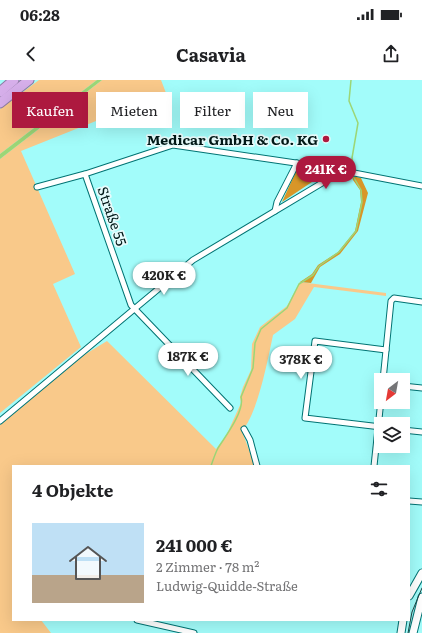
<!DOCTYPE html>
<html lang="de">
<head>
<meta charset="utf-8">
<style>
  :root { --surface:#fff; --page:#f2f2f2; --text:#202124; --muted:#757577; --accent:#ad193f }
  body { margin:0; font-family:Literata,serif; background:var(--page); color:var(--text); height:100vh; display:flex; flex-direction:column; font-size:15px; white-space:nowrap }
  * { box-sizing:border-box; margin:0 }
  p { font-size:13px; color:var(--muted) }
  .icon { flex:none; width:22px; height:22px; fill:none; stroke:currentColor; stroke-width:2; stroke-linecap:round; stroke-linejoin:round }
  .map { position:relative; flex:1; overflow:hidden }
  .details { position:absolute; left:12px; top:385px; width:398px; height:156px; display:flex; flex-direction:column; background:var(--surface); border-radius:0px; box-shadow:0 4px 16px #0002 }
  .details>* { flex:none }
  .guide { position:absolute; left:12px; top:12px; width:398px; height:36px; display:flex; gap:8px }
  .needle { width:26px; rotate:211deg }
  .controls { position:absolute; left:374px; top:293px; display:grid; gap:8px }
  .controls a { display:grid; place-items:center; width:36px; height:36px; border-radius:0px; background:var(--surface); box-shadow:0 4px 16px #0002; font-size:20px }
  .price { position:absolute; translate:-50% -34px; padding:0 9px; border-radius:14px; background:#fff; color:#222; font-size:13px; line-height:26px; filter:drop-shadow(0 1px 2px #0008) }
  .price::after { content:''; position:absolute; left:50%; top:24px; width:12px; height:9px; margin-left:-6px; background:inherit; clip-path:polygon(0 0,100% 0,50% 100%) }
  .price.on { background:var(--accent); color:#fff }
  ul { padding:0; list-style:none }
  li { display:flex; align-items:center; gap:12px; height:100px; padding:0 20px }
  li span { display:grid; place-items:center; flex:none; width:112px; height:80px; border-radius:0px; color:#555 }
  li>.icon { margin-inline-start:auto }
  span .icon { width:48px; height:48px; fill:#fffc; stroke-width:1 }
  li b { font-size:17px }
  h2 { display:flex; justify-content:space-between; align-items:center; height:48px; padding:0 20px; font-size:17px }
  .pill { padding:0 14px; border-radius:0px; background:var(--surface); box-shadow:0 4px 16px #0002; font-size:14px; line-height:36px }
  .pill.on { background:var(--accent); color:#fff }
  .status { display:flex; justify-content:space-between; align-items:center; height:28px; padding:0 20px; background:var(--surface); direction:ltr }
  .status svg { height:11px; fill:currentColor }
  header { display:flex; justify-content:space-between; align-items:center; height:52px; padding:0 20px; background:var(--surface); font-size:18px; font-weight:700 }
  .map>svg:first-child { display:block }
  .green { fill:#f9c98a }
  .forest { fill:#d89628 }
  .water { fill:#9cd676 }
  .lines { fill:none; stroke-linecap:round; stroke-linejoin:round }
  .stream { stroke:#9cd676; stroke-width:1.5 }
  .street-casing { stroke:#007373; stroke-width:7 }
  .secondary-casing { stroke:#007373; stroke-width:9 }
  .highway-casing { stroke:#8b7aa0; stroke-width:11 }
  .street { stroke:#fff; stroke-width:5 }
  .secondary { stroke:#fff; stroke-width:7 }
  .highway { stroke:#d6afea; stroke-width:9 }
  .tram { stroke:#1e4241; stroke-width:1 }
  .poi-dot { fill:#ad193f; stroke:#e7fbfb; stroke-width:1.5 }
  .labels { text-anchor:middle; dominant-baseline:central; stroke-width:3.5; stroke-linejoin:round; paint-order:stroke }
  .poi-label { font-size:14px; font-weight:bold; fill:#001817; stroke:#e7fbfb; text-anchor:end }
  .street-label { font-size:14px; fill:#001817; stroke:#e7fbfb }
</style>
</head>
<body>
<div class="status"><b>06:28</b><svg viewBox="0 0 49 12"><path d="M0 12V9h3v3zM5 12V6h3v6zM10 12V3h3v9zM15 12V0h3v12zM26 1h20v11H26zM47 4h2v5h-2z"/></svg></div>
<header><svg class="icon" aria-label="back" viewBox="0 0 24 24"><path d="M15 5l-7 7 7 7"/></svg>Casavia<svg class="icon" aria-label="share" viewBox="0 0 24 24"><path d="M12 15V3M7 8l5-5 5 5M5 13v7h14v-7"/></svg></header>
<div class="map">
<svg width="422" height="553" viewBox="0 0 422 553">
  <rect width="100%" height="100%" fill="#a2fcfa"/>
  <g class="green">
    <polygon points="39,0 97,0 0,74 0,29"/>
    <polygon points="102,0 161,0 166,13 21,71 75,194 53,204 81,267 0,333 0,79"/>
    <path d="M300 202 386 213V216L314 207 295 239 273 255C268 279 258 333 242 351L255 386H13V540H41L51 553H0V345L84 275 107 261 216 369 226 356 241 323 240 317 243 307 251 290 252 264 260 247 287 226Z"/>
  </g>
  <g class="forest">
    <polygon points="298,87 327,92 282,122"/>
    <polygon points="352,96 361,98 368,113 358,151 340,174 320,187 311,203 300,202 312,194 318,185 338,172 355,151 361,122 360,110 353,100"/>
  </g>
  <polygon class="water" points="97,0 102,0 0,79 0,74"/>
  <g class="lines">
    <g class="stream">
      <polyline points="351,0 349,21 358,43 352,78 354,88"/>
      <path d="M211 386C213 380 215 374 218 368 225 357 245 331 241 317L253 288 255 263 261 249 287 228 299 204 313 195 319 186 339 172 356 151 362 122 361 110 353 96"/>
    </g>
    <defs>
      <g id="street">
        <polyline points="85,94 131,225 230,328"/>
        <polyline points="37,107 85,94 173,65 323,87 422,106"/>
        <polyline points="275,131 277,122 297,83"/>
        <polyline points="383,300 391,221 394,218 422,222"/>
        <polyline points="403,306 422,308"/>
        <polyline points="0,341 193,180 332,97 336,89"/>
        <polyline points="381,347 305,338 315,261 386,270"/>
        <polyline points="244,349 250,360 257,386"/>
        <polyline points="403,350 422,352"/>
        <polyline points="374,386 381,320"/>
        <polyline points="409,421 422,422"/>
        <polyline points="137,540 194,553"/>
      </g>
      <g id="secondary">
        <polyline points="409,516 422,493"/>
        <polyline points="401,553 403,540"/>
        <polyline points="413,553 422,517"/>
      </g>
      <g id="highway">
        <polyline points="0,12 14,0"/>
        <polyline points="0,23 29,0"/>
      </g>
    </defs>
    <use href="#street" class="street-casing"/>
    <use href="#secondary" class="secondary-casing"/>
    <use href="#highway" class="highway-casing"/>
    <use href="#street" class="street"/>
    <use href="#secondary" class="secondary"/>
    <use href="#highway" class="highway"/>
    <polyline class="tram" points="408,553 412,532 422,508"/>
  </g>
  <circle class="poi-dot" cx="326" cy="59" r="4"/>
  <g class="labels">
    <g class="poi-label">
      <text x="318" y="59">Medicar GmbH &amp; Co. KG</text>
    </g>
    <g class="street-label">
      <text transform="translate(113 136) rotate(71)">Straße 55</text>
    </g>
  </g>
</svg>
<div class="controls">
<a><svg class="needle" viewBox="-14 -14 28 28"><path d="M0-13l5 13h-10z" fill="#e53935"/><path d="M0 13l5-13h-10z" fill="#757577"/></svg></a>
<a><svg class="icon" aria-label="layers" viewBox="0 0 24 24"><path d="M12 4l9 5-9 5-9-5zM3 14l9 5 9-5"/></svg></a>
</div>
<b class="price on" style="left:326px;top:110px">241K €</b>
<b class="price" style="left:164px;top:216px">420K €</b>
<b class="price" style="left:188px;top:297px">187K €</b>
<b class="price" style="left:301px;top:300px">378K €</b>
<div class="guide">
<a class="pill on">Kaufen</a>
<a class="pill">Mieten</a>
<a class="pill">Filter</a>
<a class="pill">Neu</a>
</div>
<section class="details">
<h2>4 Objekte<svg class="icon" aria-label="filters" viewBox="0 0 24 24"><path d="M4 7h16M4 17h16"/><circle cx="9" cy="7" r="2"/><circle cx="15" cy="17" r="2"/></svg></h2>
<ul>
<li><span style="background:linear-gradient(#bfe0f5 65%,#b9a48a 0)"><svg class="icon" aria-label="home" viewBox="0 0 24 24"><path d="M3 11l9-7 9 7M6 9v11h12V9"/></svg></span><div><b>241 000 €</b><p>2 Zimmer · 78 m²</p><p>Ludwig-Quidde-Straße</p></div></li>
</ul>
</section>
</div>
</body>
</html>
